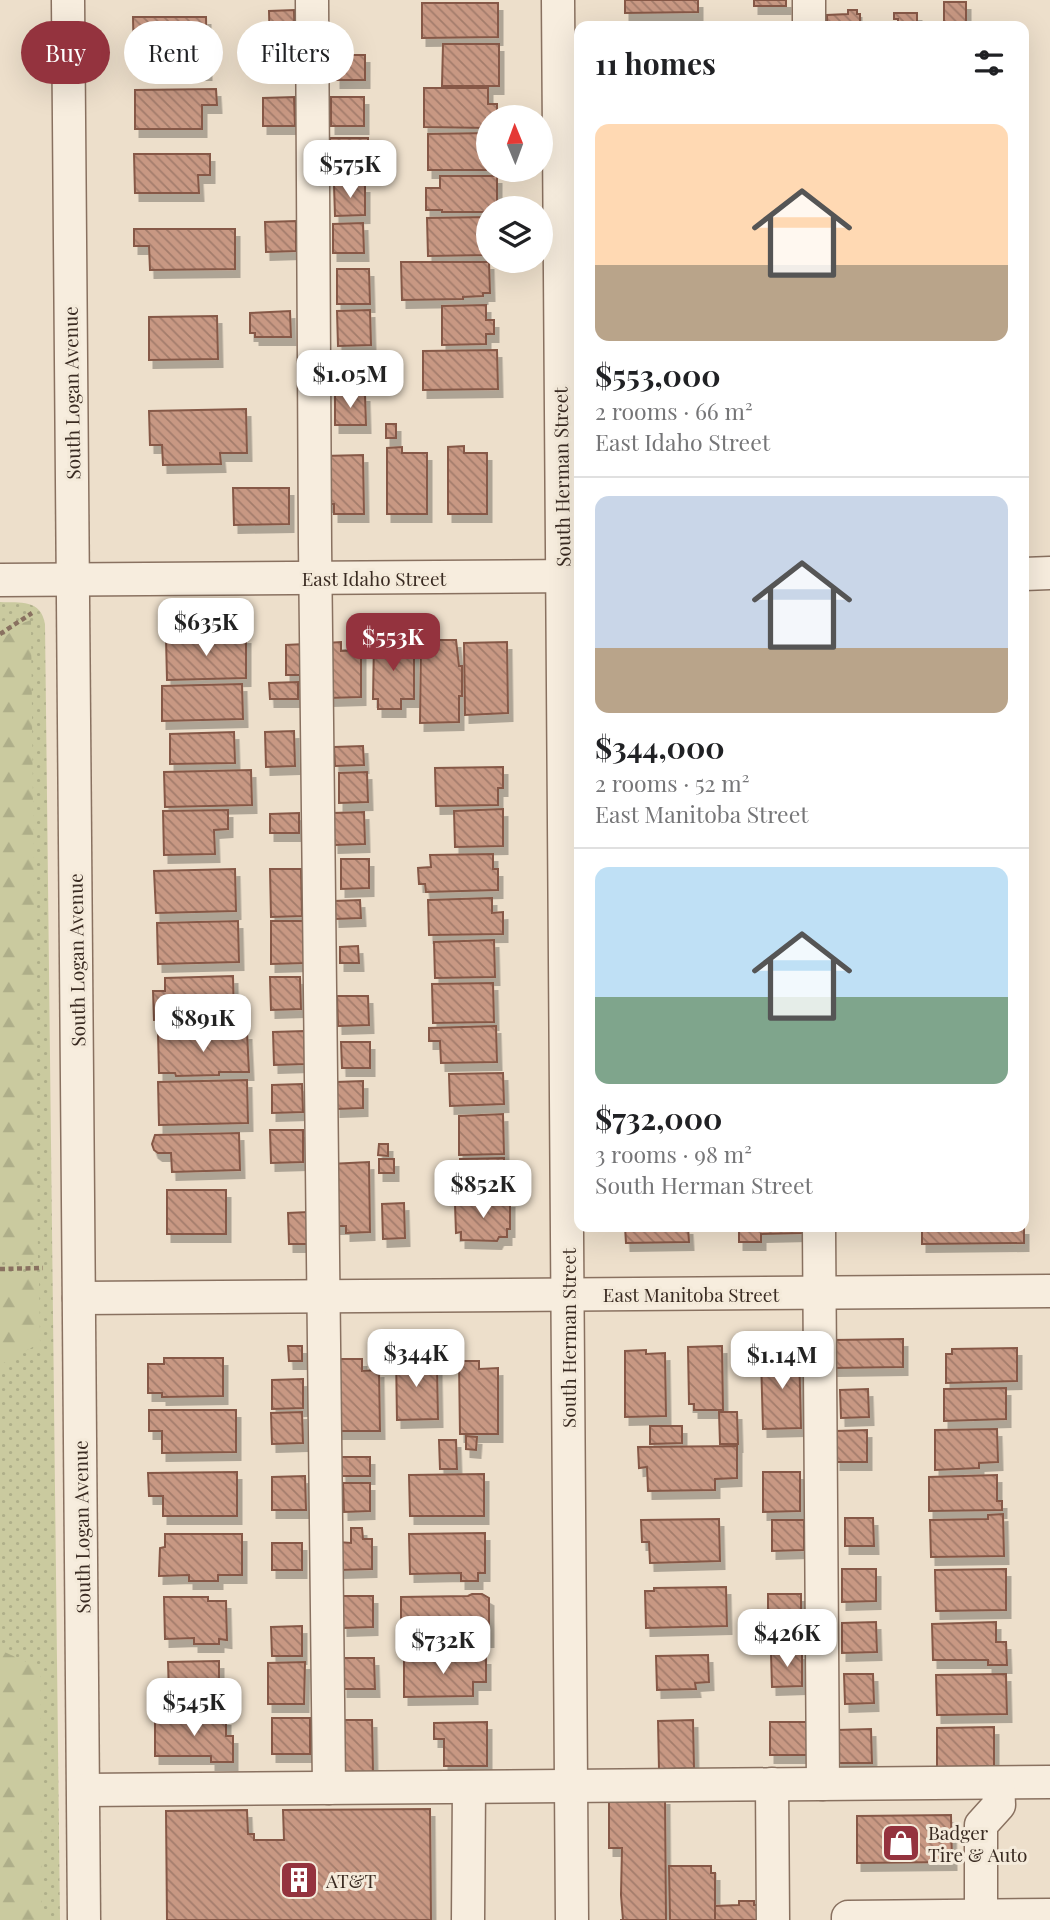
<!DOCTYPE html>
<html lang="en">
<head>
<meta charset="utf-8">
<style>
  :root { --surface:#fff; --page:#f2f2f2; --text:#202124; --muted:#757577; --line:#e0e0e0; --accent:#94333e }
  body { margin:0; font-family:"Playfair Display",serif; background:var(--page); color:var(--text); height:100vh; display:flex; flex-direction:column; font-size:26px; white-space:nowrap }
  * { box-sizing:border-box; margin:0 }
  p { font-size:23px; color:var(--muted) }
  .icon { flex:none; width:38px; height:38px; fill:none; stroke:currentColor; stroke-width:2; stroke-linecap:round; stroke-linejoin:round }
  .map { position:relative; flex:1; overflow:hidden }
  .drawer { position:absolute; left:574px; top:21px; width:455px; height:1211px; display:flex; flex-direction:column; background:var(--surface); border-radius:14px; box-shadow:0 7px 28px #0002 }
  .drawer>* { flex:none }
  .banner { position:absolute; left:21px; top:21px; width:448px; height:63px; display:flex; gap:14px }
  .needle { width:46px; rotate:359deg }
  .fabs { position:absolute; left:476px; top:105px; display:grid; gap:14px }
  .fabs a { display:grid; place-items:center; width:77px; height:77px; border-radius:50%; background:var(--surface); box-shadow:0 7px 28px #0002; font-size:35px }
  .price { position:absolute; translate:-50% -60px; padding:0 16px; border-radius:14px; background:#fff; color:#222; font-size:23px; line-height:46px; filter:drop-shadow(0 2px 4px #0008) }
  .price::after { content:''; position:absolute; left:50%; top:42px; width:21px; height:16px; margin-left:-10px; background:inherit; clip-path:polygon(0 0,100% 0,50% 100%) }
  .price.selected { background:var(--accent); color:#fff }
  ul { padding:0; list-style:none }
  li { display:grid; align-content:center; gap:14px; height:371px; padding:0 21px }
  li+li { border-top:2px solid var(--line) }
  li span { display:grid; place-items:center; height:217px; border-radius:14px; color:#555 }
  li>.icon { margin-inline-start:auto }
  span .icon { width:126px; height:126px; fill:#fffc; stroke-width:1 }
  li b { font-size:30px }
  h2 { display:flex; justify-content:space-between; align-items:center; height:84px; padding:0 21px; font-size:30px }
  .tag { padding:0 24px; border-radius:32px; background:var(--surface); box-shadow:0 7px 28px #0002; font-size:24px; line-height:63px }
  .tag.selected { background:var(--accent); color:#fff }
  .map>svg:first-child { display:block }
  .grass { fill:url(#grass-dots) }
  .forest { fill:url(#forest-firs) }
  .building { fill:url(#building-back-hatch); stroke:#865947; stroke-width:2; filter:url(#shadow) }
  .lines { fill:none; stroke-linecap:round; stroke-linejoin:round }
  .minor-casing { stroke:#897160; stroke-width:35 }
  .path { stroke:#897160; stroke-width:4.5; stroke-dasharray:5 3.5; stroke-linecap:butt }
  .minor { stroke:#f7edde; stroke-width:32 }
  .labels { text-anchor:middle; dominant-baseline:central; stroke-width:6; stroke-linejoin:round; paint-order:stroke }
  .street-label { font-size:19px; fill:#3a2b22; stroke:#f4eada }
  .poi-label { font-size:19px; fill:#3a2b22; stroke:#f4eada; text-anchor:start }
</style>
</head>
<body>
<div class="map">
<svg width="1050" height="1920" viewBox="0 0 1050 1920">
  <defs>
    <pattern id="grass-dots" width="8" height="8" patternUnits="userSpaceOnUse" patternTransform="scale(1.75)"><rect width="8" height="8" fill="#caca9f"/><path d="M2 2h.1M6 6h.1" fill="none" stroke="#aeae89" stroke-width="1.8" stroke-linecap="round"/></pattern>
    <pattern id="forest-firs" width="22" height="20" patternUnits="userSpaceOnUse" patternTransform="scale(1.75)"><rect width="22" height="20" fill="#caca9f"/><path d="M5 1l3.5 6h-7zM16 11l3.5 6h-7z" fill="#aeae89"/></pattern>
    <pattern id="building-back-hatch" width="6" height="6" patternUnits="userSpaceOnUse" patternTransform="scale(1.75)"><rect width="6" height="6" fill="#c89883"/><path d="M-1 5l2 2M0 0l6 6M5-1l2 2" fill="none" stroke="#a37c6b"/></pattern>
    <filter id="shadow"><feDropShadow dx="4.5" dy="8" stdDeviation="0" flood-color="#0004"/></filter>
  </defs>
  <rect width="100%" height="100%" fill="#eddfcb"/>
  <path class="grass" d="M0 602C20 603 41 599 45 624L60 1920H0Z"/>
  <g class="forest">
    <polygon points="31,620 38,1261 0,1262 0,641 20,624"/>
    <polygon points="0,1276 39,1276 40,1343 0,1365"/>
    <polygon points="0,1650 40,1668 42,1920 0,1920"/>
  </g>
  <g class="building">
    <polygon points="625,0 698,0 698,12 625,13"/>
    <rect x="754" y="0" width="32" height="6"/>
    <rect x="944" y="2" width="22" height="24"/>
    <polygon points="422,3 498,3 498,37 422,38"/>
    <polygon points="294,10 295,51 270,51 269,11"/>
    <polygon points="848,10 857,10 857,14 860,14 860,26 827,26 827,15 848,14"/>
    <polygon points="894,13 917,13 917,26 898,26 898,19 894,19"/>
    <polygon points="133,17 206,17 207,72 145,72 145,68 134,68"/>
    <polygon points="443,44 499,44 499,86 442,86"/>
    <rect x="336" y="55" width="29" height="25"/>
    <polygon points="424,88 488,88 488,104 497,104 497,117 488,117 488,128 424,127"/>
    <polygon points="216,89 217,105 202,105 202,129 135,129 135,90"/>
    <polygon points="294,97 295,126 263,126 263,98"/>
    <rect x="331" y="97" width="33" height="29"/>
    <polygon points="488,133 487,170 428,170 428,134"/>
    <polygon points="330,138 368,138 368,170 331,171"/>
    <polygon points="134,154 210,154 210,175 198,175 199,193 135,193"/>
    <polygon points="440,176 497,176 497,208 488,208 488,212 442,212 442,210 426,210 426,188 440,188"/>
    <polygon points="334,185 365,185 365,215 335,216"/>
    <polygon points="488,217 488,255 428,256 427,218"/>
    <polygon points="296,221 296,251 266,252 265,222"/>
    <polygon points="363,223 364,253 333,253 333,224"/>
    <polygon points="134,229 235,229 235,269 150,270 149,246 134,246"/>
    <polygon points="401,262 489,262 490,293 483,293 483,296 463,297 463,299 402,300"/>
    <polygon points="337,269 369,269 370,304 337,304"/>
    <polygon points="486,305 486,320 494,320 494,334 486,334 486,344 442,345 442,306"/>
    <polygon points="370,310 371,345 338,346 337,311"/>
    <polygon points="290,311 291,337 255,337 255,333 250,333 250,313"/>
    <polygon points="217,316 218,359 149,360 149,317"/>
    <polygon points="497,350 498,389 423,390 423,351"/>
    <polygon points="335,356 362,356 363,387 336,387"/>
    <polygon points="335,394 365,394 366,425 335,425"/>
    <polygon points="246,409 247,453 220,453 221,464 163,465 162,445 150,445 149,411"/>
    <rect x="386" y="424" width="10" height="14"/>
    <polygon points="464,446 464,453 487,453 487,514 448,514 448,447"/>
    <polygon points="402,447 402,453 427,453 427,514 387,514 387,448"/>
    <polygon points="363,455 364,514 334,514 334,504 324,504 323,456"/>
    <polygon points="233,488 289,488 289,524 234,525"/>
    <polygon points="246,636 246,678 167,680 166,638"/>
    <polygon points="374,640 410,640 410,649 414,648 414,699 401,699 401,709 378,709 378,699 373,699"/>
    <polygon points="421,640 456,640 459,666 462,666 462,696 459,696 459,722 420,723"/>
    <polygon points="341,642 341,651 361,650 361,697 328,698 326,643"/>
    <polygon points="507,642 508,713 465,715 464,643"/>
    <polygon points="304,644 305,675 286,675 286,645"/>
    <polygon points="298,682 298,699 270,699 269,683"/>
    <polygon points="242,684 243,719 162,721 162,686"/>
    <polygon points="294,731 295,766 266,767 265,732"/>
    <polygon points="234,732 235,763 170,764 170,734"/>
    <polygon points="363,746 364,765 335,766 334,747"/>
    <polygon points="503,767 503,788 498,788 498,805 436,806 435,768"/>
    <polygon points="251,770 252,805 165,807 164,772"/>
    <polygon points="367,772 368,802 339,803 339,773"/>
    <polygon points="503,809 503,846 455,847 454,811"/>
    <polygon points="228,810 228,829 214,830 215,854 164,855 163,811"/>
    <polygon points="364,812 365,844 334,845 333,813"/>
    <polygon points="299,813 299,833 270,833 270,814"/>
    <polygon points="493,854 493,869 498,869 498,890 426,892 425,884 419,884 418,868 431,867 430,855"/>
    <polygon points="341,859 369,859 369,888 341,889"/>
    <polygon points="235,869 236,911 156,913 154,871"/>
    <polygon points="270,869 301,869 302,916 271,917"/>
    <polygon points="492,898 492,913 503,912 503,934 429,935 428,900"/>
    <polygon points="360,900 361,918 335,919 334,901"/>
    <polygon points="238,921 239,962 158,964 157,923"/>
    <polygon points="271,921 304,921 305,963 271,964"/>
    <polygon points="494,940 495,977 435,978 434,942"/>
    <polygon points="358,946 359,963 340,963 340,947"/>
    <polygon points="233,976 234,1018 154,1020 153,991 165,991 165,978"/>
    <polygon points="270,977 300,977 301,1009 271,1010"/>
    <polygon points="493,983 494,1022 433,1023 432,984"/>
    <polygon points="337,996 368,996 369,1025 338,1026"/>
    <polygon points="496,1026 497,1062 441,1063 440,1041 429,1041 429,1028"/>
    <polygon points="304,1031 305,1064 274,1065 273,1032"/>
    <polygon points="247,1032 249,1072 219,1072 219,1075 176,1076 175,1073 159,1073 158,1034"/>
    <polygon points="341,1042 370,1042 370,1068 342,1068"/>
    <polygon points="503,1073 504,1104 450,1106 449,1074"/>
    <polygon points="247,1080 248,1123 159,1125 158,1082"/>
    <polygon points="363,1081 363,1108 336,1109 336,1082"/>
    <polygon points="302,1084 303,1112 272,1113 272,1085"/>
    <polygon points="503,1114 504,1154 459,1155 459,1116"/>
    <polygon points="270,1130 303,1130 303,1162 271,1163"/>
    <polygon points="239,1133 240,1170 172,1172 171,1153 158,1153 154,1150 152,1144 155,1135"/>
    <polygon points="379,1144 388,1144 388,1156 378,1155"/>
    <polygon points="504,1158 505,1194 452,1195 452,1175 460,1175 460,1159"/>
    <rect x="379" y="1159" width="15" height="14"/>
    <polygon points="369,1162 370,1232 346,1233 346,1226 330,1226 330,1164"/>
    <rect x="167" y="1190" width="59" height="44"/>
    <polygon points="510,1200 510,1229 507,1229 507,1237 499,1237 497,1241 461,1240 461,1232 456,1233 455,1204 461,1203 462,1201"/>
    <polygon points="404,1203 405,1238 383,1239 382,1204"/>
    <polygon points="308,1212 309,1244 289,1244 288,1213"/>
    <polygon points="625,1227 688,1227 689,1242 626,1243"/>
    <polygon points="739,1227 804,1227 804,1233 761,1234 761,1242 739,1242"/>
    <polygon points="922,1227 1024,1227 1024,1243 922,1244"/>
    <polygon points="903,1339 903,1367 833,1368 833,1340"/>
    <polygon points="288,1346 302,1346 302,1361 289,1361"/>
    <polygon points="722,1346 723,1410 694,1410 694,1404 689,1404 688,1347"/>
    <polygon points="1017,1348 1017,1381 946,1383 946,1354 952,1354 952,1349"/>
    <polygon points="799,1349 801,1428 763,1429 761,1358 783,1358 782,1350"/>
    <polygon points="646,1350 646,1354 665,1353 666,1416 625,1417 625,1351"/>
    <polygon points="396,1353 420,1353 420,1366 437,1366 438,1419 397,1420"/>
    <polygon points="164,1358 223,1358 223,1396 162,1397 162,1393 148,1393 148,1364 164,1364"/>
    <polygon points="335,1359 362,1359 362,1371 379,1370 380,1431 336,1431"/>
    <polygon points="459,1361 479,1361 479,1369 498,1368 498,1434 460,1434"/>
    <polygon points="303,1379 303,1408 272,1409 272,1380"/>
    <polygon points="1006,1388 1006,1419 944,1421 944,1389"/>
    <polygon points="868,1389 869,1417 841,1418 840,1390"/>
    <polygon points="149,1410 236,1410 236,1452 162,1453 162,1431 149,1431"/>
    <polygon points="302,1412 303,1443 272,1444 271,1413"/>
    <polygon points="719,1412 737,1412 738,1444 720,1444"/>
    <polygon points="650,1426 682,1426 682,1443 650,1444"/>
    <polygon points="997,1429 998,1462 979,1463 979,1468 935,1470 935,1430"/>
    <polygon points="867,1430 867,1462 836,1462 836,1431"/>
    <polygon points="466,1436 477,1437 476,1450 466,1449"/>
    <polygon points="439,1440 456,1440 457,1469 440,1469"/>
    <polygon points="737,1446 737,1478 715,1479 715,1490 648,1491 647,1467 639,1468 638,1447"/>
    <polygon points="341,1457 370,1457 370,1476 342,1476"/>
    <polygon points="237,1472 237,1516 163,1516 163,1496 149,1496 148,1473"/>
    <polygon points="763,1472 800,1472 800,1511 763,1512"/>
    <polygon points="484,1474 484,1516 410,1516 409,1475"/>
    <polygon points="997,1475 997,1501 1002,1501 1002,1510 929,1511 929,1477"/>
    <polygon points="305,1476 306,1510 272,1510 272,1477"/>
    <polygon points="343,1483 370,1483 370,1511 344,1512"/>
    <polygon points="1003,1514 1004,1556 931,1557 930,1520 988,1519 988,1515"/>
    <polygon points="845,1518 873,1518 874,1546 845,1546"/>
    <polygon points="719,1519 720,1561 650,1563 649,1542 642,1542 641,1520"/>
    <polygon points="772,1520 804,1520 804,1550 772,1551"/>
    <polygon points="351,1528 362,1528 363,1539 372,1539 372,1569 339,1570 339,1542 351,1543"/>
    <polygon points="485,1533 485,1573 478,1573 478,1581 461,1581 461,1573 410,1574 409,1534"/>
    <polygon points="165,1534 242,1534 242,1575 218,1575 218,1581 189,1581 189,1575 159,1576 160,1548 165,1547"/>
    <rect x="272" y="1543" width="30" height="27"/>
    <polygon points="842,1569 876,1569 876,1601 842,1602"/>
    <polygon points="1006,1569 1006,1610 936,1611 935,1570"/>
    <polygon points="726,1587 727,1626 646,1628 645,1591 654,1591 654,1588"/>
    <polygon points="472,1594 482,1594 489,1598 489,1639 401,1641 401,1597 468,1596"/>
    <rect x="768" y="1594" width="33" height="29"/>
    <polygon points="342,1596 373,1596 373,1627 343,1628"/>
    <polygon points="164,1597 208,1597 208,1601 226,1601 227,1640 219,1639 219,1644 194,1644 194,1638 165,1639"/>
    <polygon points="876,1622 877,1652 842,1653 842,1623"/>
    <polygon points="996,1622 996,1642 1006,1642 1007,1665 988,1665 988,1660 933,1660 932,1624"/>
    <polygon points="302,1626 302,1656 272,1656 271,1627"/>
    <polygon points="802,1652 802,1686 772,1687 771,1653"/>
    <polygon points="708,1655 709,1682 695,1683 696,1689 657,1690 656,1656"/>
    <polygon points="404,1657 486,1657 486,1682 473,1682 473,1696 404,1697"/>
    <polygon points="343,1658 374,1658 375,1689 343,1689"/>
    <polygon points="219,1661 219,1706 180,1706 180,1694 169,1694 168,1662"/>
    <polygon points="305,1662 304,1704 268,1704 268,1663"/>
    <polygon points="844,1674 873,1674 874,1703 845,1704"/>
    <polygon points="1006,1674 1007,1714 937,1715 936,1675"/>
    <polygon points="155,1718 226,1718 226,1736 233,1736 233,1762 211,1762 211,1756 155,1756"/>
    <rect x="272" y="1718" width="38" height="36"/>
    <polygon points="341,1720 372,1720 373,1772 341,1772"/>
    <polygon points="693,1720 694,1768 659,1769 658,1721"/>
    <polygon points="487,1722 487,1766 444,1766 444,1739 434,1739 434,1723"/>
    <rect x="770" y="1722" width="39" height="33"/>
    <polygon points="994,1727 994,1766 937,1767 937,1728"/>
    <polygon points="871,1729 872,1763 837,1763 837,1730"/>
    <polygon points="665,1797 666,1920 620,1920 623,1920 621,1895 622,1848 609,1848 609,1798"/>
    <polygon points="430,1809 431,1920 167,1920 166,1811 247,1810 248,1834 254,1834 254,1840 284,1840 283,1810"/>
    <polygon points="951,1815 952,1862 857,1863 857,1816"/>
    <polygon points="669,1866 711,1866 711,1873 715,1873 715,1920 670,1920"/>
    <polygon points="739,1901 754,1901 754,1905 760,1905 760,1920 715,1920 715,1906 739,1905"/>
  </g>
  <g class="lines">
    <defs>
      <g id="minor">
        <polyline points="68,0 84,1920"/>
        <polyline points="312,0 315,545 329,1788"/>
        <polyline points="558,0 572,1920"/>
        <polyline points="809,0 809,26"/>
        <polyline points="1024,574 1050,573"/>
        <polyline points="0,580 579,576"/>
        <polyline points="819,1227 823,1784"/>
        <polyline points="79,1298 1050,1291"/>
        <polyline points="772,1784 773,1920"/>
        <polyline points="84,1790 1050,1782"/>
        <polyline points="981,1916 981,1825 999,1805 998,1783"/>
        <polyline points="468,1920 469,1787"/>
        <polyline points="848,1920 848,1917 1050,1915"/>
      </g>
    </defs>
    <use href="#minor" class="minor-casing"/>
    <g class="path">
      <polyline points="0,634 32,613"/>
      <polyline points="0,1269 43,1268"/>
    </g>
    <use href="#minor" class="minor"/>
  </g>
  <defs>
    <symbol id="shop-square" viewBox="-11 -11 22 22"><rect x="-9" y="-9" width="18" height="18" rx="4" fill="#94333e" stroke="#f4eada"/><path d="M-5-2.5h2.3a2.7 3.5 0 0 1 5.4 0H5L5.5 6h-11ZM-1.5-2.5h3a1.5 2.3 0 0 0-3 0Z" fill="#fff"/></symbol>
    <symbol id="building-square" viewBox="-11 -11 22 22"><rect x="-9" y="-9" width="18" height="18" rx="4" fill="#94333e" stroke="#f4eada"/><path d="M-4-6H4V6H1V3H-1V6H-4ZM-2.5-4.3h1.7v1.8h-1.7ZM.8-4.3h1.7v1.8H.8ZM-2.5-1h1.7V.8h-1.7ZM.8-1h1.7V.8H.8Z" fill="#fff"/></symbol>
  </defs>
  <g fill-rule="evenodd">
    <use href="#shop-square" x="879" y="1821" width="44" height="44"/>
    <use href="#building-square" x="277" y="1858" width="44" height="44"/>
  </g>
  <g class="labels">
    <g class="street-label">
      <text transform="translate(71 393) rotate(-91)">South Logan Avenue</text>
      <text transform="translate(561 477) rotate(-91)">South Herman Street</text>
      <text x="374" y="578">East Idaho Street</text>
      <text transform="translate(76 960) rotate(-91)">South Logan Avenue</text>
      <text x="691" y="1294">East Manitoba Street</text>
      <text transform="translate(568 1338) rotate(-90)">South Herman Street</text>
      <text transform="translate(81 1527) rotate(-91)">South Logan Avenue</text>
    </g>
    <g class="poi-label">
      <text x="928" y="1832">Badger<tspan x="928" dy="22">Tire &amp; Auto</tspan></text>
      <text x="326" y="1880">AT&amp;T</text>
    </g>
  </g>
</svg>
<div class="fabs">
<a><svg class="needle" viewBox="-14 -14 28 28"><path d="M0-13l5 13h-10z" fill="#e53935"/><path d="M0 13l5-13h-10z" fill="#757577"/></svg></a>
<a><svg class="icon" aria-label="layers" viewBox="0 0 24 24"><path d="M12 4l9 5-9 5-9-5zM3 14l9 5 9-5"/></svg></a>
</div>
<b class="price" style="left:350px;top:200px">$575K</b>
<b class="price" style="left:350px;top:410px">$1.05M</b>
<b class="price" style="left:206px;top:658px">$635K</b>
<b class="price selected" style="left:393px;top:673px">$553K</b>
<b class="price" style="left:203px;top:1054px">$891K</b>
<b class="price" style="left:483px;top:1220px">$852K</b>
<b class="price" style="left:416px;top:1389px">$344K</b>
<b class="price" style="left:782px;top:1391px">$1.14M</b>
<b class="price" style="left:787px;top:1669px">$426K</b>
<b class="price" style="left:443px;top:1676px">$732K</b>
<b class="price" style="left:194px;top:1738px">$545K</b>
<div class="banner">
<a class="tag selected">Buy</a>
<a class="tag">Rent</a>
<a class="tag">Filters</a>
</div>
<section class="drawer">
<h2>11 homes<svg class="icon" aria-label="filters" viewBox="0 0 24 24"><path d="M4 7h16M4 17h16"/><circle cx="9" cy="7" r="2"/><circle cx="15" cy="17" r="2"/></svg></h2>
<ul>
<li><span style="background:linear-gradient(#ffd9b3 65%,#b9a48a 0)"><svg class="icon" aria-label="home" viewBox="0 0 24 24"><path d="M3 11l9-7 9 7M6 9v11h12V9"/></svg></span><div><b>$553,000</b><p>2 rooms · 66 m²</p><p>East Idaho Street</p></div></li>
<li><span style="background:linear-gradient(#c9d6e8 70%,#b9a48a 0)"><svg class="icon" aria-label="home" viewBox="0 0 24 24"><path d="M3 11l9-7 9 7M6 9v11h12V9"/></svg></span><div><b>$344,000</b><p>2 rooms · 52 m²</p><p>East Manitoba Street</p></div></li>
<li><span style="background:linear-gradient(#bfe0f5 60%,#7fa58c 0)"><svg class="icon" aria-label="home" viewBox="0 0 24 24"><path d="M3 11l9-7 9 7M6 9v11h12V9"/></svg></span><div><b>$732,000</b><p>3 rooms · 98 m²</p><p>South Herman Street</p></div></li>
</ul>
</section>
</div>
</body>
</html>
